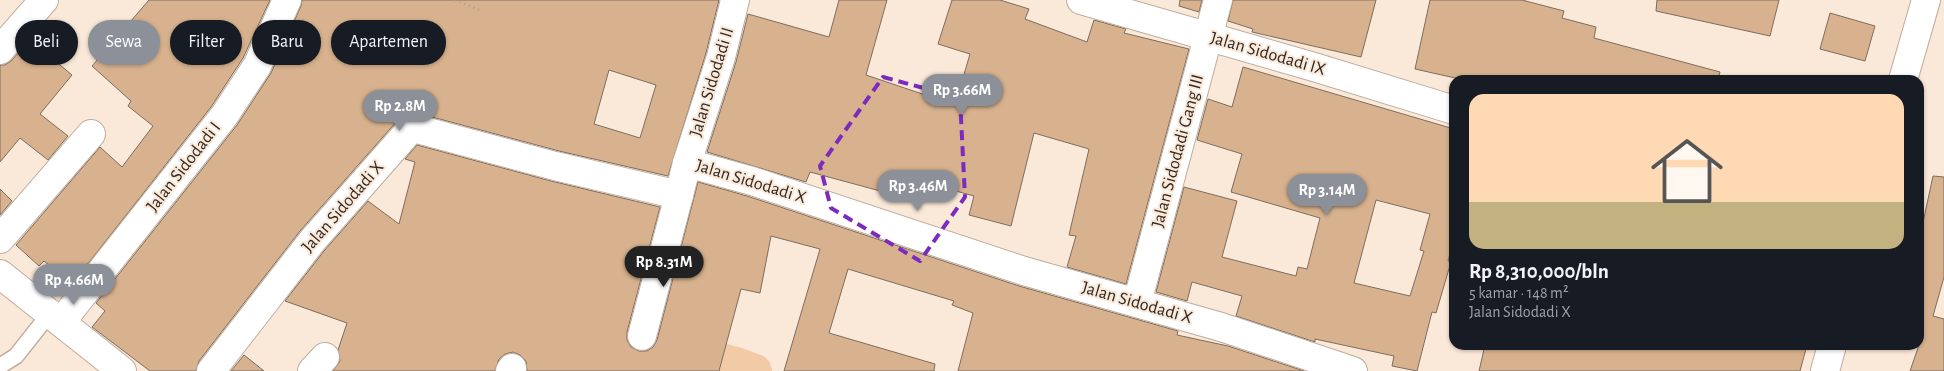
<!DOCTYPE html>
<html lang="id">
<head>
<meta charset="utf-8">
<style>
  :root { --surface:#171b24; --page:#242831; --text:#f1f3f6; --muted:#9ea1a6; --accent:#8c9099 }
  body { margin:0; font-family:"Alegreya Sans",sans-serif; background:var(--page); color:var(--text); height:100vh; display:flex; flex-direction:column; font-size:19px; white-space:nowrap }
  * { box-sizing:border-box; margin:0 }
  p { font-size:16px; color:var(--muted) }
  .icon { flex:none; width:28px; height:28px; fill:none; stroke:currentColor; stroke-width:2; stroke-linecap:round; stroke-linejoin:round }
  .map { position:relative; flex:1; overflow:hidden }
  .side { position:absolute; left:1449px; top:75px; width:475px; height:275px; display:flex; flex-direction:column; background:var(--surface); border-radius:15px; box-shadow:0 1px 4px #0004 }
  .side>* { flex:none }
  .top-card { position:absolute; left:15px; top:20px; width:475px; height:45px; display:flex; gap:10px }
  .price { position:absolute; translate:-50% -42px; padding:0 11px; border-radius:18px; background:var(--accent); color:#fff; font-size:16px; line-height:32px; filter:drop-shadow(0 1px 2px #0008) }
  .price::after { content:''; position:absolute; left:50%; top:30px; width:15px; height:11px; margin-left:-8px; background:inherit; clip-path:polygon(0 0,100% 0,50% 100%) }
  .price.active { background:#222; color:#fff }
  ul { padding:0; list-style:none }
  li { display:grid; align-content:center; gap:10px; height:265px; padding:0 20px }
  li span { display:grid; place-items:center; height:155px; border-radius:15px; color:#555 }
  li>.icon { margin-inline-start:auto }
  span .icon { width:90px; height:90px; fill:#fffc; stroke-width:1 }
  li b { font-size:21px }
  .chip { padding:0 18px; border-radius:22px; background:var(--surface); box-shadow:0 1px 4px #0004; font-size:18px; line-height:45px }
  .chip.active { background:var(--accent); color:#fff }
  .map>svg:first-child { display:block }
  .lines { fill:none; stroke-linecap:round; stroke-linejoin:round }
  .canal { stroke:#f2cba6; stroke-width:34 }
  .building { fill:#d8b28e; stroke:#7d6d5f; fill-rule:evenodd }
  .service-casing { stroke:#bead9d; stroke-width:18 }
  .minor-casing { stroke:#bead9d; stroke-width:30 }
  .tertiary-casing { stroke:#bead9d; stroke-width:30 }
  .path { stroke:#afa195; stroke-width:3; stroke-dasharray:1 4; stroke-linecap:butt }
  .service { stroke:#fff; stroke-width:15 }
  .minor { stroke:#fff; stroke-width:28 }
  .tertiary { stroke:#fff; stroke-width:28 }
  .marked { fill:none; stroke:#7b2cbf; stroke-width:4; stroke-dasharray:10 6; stroke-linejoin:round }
  .labels { text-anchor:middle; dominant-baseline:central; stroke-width:4; stroke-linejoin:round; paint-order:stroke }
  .street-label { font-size:18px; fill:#312a24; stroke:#fae8d8 }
</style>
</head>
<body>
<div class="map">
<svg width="1944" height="371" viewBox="0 0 1944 371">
  <rect width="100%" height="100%" fill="#fae8d8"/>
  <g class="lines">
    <polyline class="canal" points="582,323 736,364 755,371"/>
  </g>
  <g class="building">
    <polygon points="149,0 270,0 243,58 211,107 72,284 44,261 39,266 16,245 100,147 122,167 153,126 128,106 131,101 92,66"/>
    <path d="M302 0H719L706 53 668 176 559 151 421 114 405 116 397 121 300 231 199 361 196 371H150L92 327 105 311 96 303 237 125 271 73 301 6ZM609 70 656 85 640 138 594 124Z"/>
    <polygon points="839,0 887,0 866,75 955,105 970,54 938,44 952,0 1000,0 1029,9 1025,19 1087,42 1094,20 1126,29 1124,33 1189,49 1126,284 1067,267 1076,236 1069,235 1089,149 1034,133 1011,226 969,215 974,196 927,183 921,202 810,172 806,182 707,152 736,62 748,14 829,37"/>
    <polygon points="1180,0 1202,0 1199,12 1179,6"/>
    <polygon points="1233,0 1376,0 1361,57 1252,32 1253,29 1228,21"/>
    <polygon points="1430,0 1522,0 1564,11 1562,18 1596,27 1594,38 1720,72 1718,80 1464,80 1415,69"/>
    <polygon points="1657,0 1779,0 1770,36 1656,11"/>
    <polygon points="1830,13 1875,26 1865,61 1820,49"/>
    <polygon points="30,40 72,75 40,114 68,136 48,160 20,138 0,162 0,65 5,65 11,61"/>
    <path d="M1243 67 1454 129V239L1448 261 1451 262 1436 313 1432 312 1417 371 1392 366 1394 356 1315 339V342L1236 316 1242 296 1192 282 1187 301 1156 292 1184 187 1237 201 1222 257 1296 276 1298 267 1307 269 1320 218 1231 192 1242 154 1197 140 1208 99 1232 107ZM1376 200 1430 214 1420 250 1424 251 1410 296 1354 283Z"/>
    <polygon points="417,145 551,181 660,207 627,332 627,340 631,347 639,351 647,351 653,347 657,340 698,182 747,196 1019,286 1178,331 1177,335 1228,346 1304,371 958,371 973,313 952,305 954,301 848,269 829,333 935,364 934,371 784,371 820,249 771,236 760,293 741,289 719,371 527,371 526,361 520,355 513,352 505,354 499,359 495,371 333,371 340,361 338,350 347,323 285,301 324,251 368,201 399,224 415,162 405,159"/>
    <polygon points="1933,176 1944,177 1944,277 1933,316 1944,319 1944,371 1910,371 1919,345 1919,241"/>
    <polygon points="0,189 12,201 0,215"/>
    <polygon points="1485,345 1807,345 1800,371 1479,371"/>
    <polygon points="244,355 264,371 231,371"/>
  </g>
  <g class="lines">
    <defs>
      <polyline id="service" points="0,366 16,356 50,313"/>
      <g id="minor">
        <polyline points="1081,0 1314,67 1454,110"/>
        <polyline points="0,50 44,0"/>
        <polyline points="687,163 752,181 1024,271 1221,327 1353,371"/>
        <polyline points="0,239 91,134"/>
        <polyline points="1137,303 1218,0"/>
        <polyline points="61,322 224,116 257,66 287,0"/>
        <polyline points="642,336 679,195"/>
        <polyline points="211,371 312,241 409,131 417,129 555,166 679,195 687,163 721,57 735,0"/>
        <polyline points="312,371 325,357"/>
        <polyline points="510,371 512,368"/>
      </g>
      <g id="tertiary">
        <polyline points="1903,80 1926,0"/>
        <polyline points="0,274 122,371"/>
        <polyline points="1825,371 1832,345"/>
      </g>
    </defs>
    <use href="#service" class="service-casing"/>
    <use href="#minor" class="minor-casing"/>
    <use href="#tertiary" class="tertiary-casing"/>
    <polyline class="path" points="455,0 480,10"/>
    <use href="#service" class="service"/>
    <use href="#minor" class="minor"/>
    <use href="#tertiary" class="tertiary"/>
  </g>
  <path class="marked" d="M883 77 960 98 965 197 920 261 831 208 820 166Z"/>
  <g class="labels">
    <g class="street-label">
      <text transform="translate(1268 54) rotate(16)">Jalan Sidodadi IX</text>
      <text transform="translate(712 82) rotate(-73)">Jalan Sidodadi II</text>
      <text transform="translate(1178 151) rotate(-75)">Jalan Sidodadi Gang III</text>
      <text transform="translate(184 167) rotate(-52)">Jalan Sidodadi I</text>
      <text transform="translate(751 182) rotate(17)">Jalan Sidodadi X</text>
      <text transform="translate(343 207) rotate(-49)">Jalan Sidodadi X</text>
      <text transform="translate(1137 303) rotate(16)">Jalan Sidodadi X</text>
    </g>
  </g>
</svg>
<b class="price" style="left:962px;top:116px">Rp 3.66M</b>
<b class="price" style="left:400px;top:132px">Rp 2.8M</b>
<b class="price" style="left:918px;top:212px">Rp 3.46M</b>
<b class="price" style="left:1327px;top:216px">Rp 3.14M</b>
<b class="price active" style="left:664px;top:288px">Rp 8.31M</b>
<b class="price" style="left:74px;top:306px">Rp 4.66M</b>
<div class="top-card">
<a class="chip">Beli</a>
<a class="chip active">Sewa</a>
<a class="chip">Filter</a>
<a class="chip">Baru</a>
<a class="chip">Apartemen</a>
</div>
<section class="side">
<ul>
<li><span style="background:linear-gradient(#ffd9b3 70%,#c2b280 0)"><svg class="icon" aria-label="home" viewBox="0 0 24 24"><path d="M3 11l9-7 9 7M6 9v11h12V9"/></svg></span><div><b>Rp 8,310,000/bln</b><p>5 kamar · 148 m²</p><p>Jalan Sidodadi X</p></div></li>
</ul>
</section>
</div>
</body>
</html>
